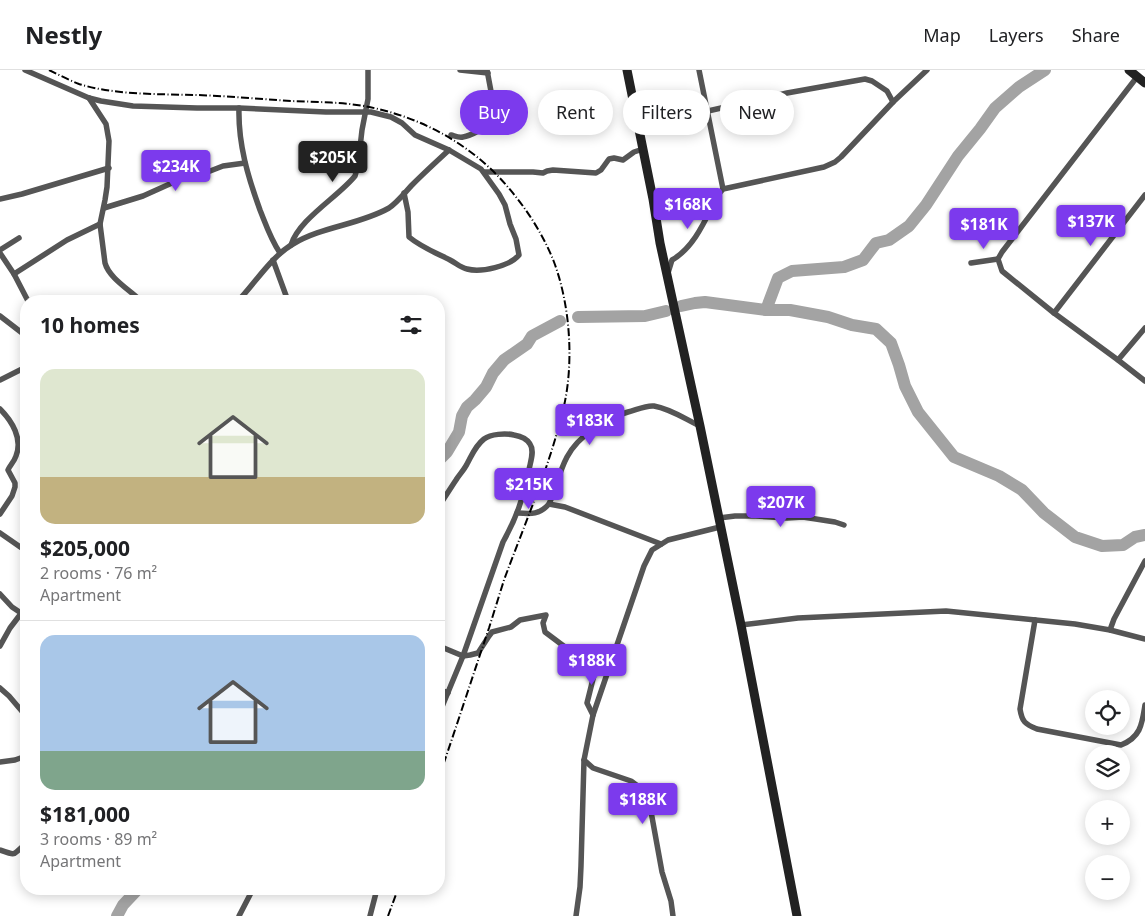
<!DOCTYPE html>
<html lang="en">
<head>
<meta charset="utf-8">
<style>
  :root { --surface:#fff; --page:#f6f6f6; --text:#202124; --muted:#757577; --line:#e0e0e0; --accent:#7c3aed }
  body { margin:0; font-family:"Noto Sans",sans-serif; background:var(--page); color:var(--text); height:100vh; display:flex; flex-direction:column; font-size:19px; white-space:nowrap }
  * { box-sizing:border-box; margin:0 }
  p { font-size:16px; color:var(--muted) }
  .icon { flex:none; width:28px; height:28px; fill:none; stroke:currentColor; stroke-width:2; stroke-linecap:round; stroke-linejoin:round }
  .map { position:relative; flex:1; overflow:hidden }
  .details { position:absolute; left:20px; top:225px; width:425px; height:600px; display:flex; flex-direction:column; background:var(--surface); border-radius:20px; box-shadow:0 2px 12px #0003 }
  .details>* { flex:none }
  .hud { position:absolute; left:460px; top:20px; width:475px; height:45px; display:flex; gap:10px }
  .controls { position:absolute; left:1085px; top:620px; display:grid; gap:10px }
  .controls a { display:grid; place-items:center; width:45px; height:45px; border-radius:50%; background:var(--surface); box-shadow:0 2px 12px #0003; font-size:25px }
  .price { position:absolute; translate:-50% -42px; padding:0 11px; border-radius:5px; background:var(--accent); color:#fff; font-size:16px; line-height:32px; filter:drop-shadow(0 1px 2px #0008) }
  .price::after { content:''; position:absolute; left:50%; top:30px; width:15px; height:11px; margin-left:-8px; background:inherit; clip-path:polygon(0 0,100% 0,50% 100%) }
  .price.on { background:#222; color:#fff }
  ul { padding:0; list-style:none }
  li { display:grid; align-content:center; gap:10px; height:265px; padding:0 20px }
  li+li { border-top:1px solid var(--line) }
  li span { display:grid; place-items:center; height:155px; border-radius:15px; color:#555 }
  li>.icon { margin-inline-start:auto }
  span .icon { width:90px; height:90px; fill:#fffc; stroke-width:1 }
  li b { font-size:21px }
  h2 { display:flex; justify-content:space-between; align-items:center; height:60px; padding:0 20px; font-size:21px }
  .tag { padding:0 18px; border-radius:22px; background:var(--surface); box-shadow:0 2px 12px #0003; font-size:18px; line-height:45px }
  .tag.on { background:var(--accent); color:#fff }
  header { display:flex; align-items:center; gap:30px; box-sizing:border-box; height:70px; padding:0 25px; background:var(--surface); border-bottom:1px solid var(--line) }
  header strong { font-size:24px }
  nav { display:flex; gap:28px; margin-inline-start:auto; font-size:18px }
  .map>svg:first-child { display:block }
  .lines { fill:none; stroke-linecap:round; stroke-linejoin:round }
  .river { stroke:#a3a3a3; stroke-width:12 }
  .street { stroke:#555; stroke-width:5.5 }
  .secondary { stroke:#222; stroke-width:9 }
  .rail { stroke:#000; stroke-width:2; stroke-dasharray:8 2.5 1 2.5; stroke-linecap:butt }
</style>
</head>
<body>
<header>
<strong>Nestly</strong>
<nav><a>Map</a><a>Layers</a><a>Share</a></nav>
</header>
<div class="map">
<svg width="1145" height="846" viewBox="0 0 1145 846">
  <rect width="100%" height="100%" fill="#fff"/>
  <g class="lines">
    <g class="river">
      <polyline points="681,236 695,233 705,232 766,240 790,240 828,247 852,255 876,259 891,273 899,295 905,316 918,342 954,387 999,406 1022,420 1044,443 1075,467 1102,476 1123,475 1135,467 1145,465"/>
      <polyline points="766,240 778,208 792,201 844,197 863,190 876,173 889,170 909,156 926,135 958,86 980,59 995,38 1019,17 1045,0"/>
      <polyline points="578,247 645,246 666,241"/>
      <polyline points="439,390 447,382 459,362 462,346 467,337 475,330 486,317 493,303 504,290 527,274 532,266 560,251"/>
      <polyline points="117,846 123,835 138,819"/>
    </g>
    <g class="street">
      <path d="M25 0 89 28 101 31 133 36 197 38H239L326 42H371L391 47 402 53 415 65 449 80 481 99 499 124 505 135 510 154 516 169 519 185C510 196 481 203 467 199 461 198 456 193 450 190 436 183 421 177 409 167L408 142 404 123"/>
      <polyline points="460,0 488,3"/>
      <polyline points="699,0 723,119"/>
      <polyline points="1137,7 1002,182 998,189 1002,201 1054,243 1118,290 1145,311"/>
      <path d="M89 28 106 54 109 71 107 117 105 130 100 154 105 193C109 208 130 220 141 231"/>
      <path d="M239 38C238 74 248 107 260 140 266 155 271 170 280 183"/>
      <polyline points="708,41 787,23 865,9 872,11 887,21 893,32"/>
      <path d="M451 65C455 66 459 68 463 67 471 66 488 56 495 51L496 48 487 0"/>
      <polyline points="484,102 533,102 543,103 547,101 553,100 596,103 601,100 609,89 614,88 623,90 634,82 643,79"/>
      <polyline points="0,129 22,124 109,98"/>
      <polyline points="104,138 143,126 183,108 205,103 223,96 245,93"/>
      <path d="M291 175C299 149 338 127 355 106L358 95 362 60 368 29V0"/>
      <polyline points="0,180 19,168"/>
      <polyline points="0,183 14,204 28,231"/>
      <polyline points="273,190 288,231"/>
      <polyline points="971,193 998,189"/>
      <path d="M668 203 672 190C695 177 706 148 718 125L723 119 824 97 835 92 841 87 893 32 927 0"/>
      <polyline points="14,204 67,170 100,154"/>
      <path d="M238 231C255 213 272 186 293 174 323 156 359 155 389 138 398 132 406 121 413 114 425 102 437 91 449 80"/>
      <polyline points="1054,243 1145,125"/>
      <polyline points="0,246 26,266"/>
      <polyline points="1118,290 1145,258"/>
      <polyline points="0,310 26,297"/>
      <path d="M0 339C12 351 23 369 16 386 14 392 10 395 8 400L15 413V417L12 426 0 444"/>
      <polyline points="549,434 565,437 661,474"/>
      <path d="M439 436C445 427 450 419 456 410 459 405 464 400 467 394 472 385 475 376 484 369 491 364 505 363 514 365 520 366 527 369 530 374 535 381 530 393 529 400 523 428 517 447 503 472L463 586 439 644"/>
      <path d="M517 443C531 444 539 445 549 434 556 419 559 402 567 387 578 366 606 348 628 342 636 340 646 335 654 336 671 339 685 349 700 356"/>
      <polyline points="719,448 735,446 756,446 787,448 803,447 835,452 844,455"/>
      <polyline points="0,463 26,481"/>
      <polyline points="0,524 12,537 21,543"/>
      <path d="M1035 550 1020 639C1022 652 1025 654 1037 659L1121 675C1141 667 1142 654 1145 635"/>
      <polyline points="741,555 798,548 946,541 1075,554 1110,560 1145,569"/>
      <polyline points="1110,560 1114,549 1145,491"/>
      <polyline points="0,576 10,558 26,537"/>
      <polyline points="439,576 463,586 470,585 478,583 489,566 492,562 511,557 520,550 546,545 543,553 545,562 577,586 579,594 593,603 594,605 587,633 593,645"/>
      <polyline points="0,618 9,626 26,646"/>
      <polyline points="439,619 448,623"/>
      <polyline points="584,690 593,698 631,711 643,720 650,736 662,802 671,831 673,846"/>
      <polyline points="0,692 15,690 26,686"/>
      <path d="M0 780C20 787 11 784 26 774"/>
      <polyline points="239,846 253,819"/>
      <polyline points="370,846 377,819"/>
      <polyline points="576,846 580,817 581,796 584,690 593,645 644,496 652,480 668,470 720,457"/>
    </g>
    <g class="secondary">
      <polyline points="627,0 653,129 660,173 700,356 741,555 797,846"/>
      <polyline points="1129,0 1145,13"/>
    </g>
    <g class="rail">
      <path d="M49 0C59 5 69 10 79 14 114 25 160 24 196 25 228 26 260 29 291 31 315 32 340 32 364 36 419 46 470 73 507 116 526 138 543 164 554 192 570 235 574 291 564 336 550 396 525 453 504 510 499 526 494 542 489 558 472 608 456 658 439 707"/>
      <polyline points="388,846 398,819"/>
    </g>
  </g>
</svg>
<div class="controls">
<a><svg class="icon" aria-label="locate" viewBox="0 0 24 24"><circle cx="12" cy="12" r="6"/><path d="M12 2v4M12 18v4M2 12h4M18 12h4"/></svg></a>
<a><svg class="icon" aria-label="layers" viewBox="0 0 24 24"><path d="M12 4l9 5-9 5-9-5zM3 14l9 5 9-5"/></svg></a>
<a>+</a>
<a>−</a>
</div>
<b class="price on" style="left:333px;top:113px">$205K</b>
<b class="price" style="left:176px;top:122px">$234K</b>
<b class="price" style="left:688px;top:160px">$168K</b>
<b class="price" style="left:1091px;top:177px">$137K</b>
<b class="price" style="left:984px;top:180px">$181K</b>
<b class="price" style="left:590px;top:376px">$183K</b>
<b class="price" style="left:529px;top:440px">$215K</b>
<b class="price" style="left:781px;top:458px">$207K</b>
<b class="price" style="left:592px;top:616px">$188K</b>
<b class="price" style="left:643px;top:755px">$188K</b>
<div class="hud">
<a class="tag on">Buy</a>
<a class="tag">Rent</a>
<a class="tag">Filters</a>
<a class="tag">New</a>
</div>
<section class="details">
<h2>10 homes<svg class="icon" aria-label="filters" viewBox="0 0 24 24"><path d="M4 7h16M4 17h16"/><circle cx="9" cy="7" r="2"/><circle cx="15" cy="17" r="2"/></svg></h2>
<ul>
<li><span style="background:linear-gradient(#dfe7d0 70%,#c2b280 0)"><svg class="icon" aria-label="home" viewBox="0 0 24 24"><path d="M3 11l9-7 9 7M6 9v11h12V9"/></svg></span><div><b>$205,000</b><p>2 rooms · 76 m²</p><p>Apartment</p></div></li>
<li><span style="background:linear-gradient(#a9c7e8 75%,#7fa58c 0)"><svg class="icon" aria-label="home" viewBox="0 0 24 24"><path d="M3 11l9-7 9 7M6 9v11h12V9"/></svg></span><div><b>$181,000</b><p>3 rooms · 89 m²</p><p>Apartment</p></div></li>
</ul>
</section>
</div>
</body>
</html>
